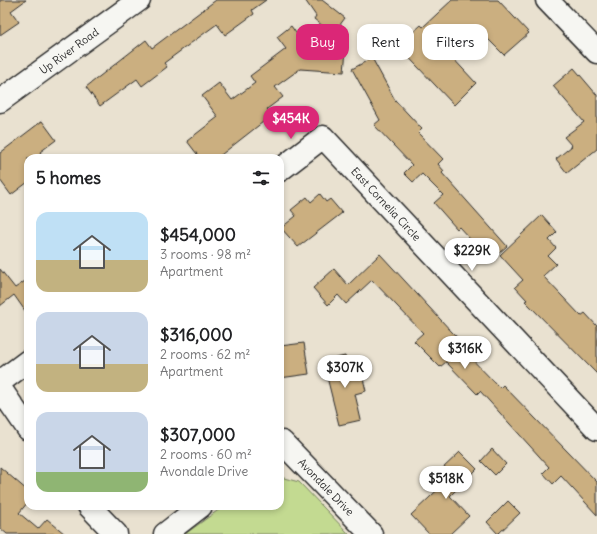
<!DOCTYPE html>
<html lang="en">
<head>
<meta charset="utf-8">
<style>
  :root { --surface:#fff; --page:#f2f2f2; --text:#202124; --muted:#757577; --accent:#db2777 }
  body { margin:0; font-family:Delius,sans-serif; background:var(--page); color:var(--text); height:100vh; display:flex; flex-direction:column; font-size:15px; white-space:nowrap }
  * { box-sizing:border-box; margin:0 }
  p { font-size:13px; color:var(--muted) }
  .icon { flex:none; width:22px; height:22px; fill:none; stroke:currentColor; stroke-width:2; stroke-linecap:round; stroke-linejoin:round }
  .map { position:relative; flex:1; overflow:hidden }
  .side { position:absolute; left:24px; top:154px; width:260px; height:356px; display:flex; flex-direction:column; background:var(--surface); border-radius:12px; box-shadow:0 2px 6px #0003 }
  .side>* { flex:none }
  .top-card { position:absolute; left:296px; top:24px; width:241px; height:36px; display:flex; gap:8px }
  .price { position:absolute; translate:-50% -34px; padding:0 9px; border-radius:14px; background:#fff; color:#222; font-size:13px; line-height:26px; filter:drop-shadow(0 1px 2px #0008) }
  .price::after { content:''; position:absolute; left:50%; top:24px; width:12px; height:9px; margin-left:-6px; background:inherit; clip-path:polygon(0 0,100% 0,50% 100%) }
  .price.active { background:var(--accent); color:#fff }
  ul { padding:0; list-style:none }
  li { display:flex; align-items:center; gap:12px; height:100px; padding:0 12px }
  li span { display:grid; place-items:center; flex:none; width:112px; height:80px; border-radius:12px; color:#555 }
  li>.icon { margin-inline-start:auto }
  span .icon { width:48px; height:48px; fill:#fffc; stroke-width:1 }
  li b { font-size:17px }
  h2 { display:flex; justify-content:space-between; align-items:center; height:48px; padding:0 12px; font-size:17px }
  .tag { padding:0 14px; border-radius:12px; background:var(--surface); box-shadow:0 2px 6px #0003; font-size:14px; line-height:36px }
  .tag.active { background:var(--accent); color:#fff }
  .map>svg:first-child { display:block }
  .green { fill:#c3da91; stroke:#77825e }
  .building { fill:#cbaf80; stroke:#2b2b2b }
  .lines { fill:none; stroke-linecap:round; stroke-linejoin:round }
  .minor-casing { stroke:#2b2b2b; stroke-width:25 }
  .minor { stroke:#f6f6f2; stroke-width:22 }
  .labels { text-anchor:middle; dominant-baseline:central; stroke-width:3.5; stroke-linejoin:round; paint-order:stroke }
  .street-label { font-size:11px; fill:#2b2b2b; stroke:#f6f6f2 }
</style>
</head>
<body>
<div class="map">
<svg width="597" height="534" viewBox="0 0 597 534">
  <rect width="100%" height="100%" fill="#e9e1d0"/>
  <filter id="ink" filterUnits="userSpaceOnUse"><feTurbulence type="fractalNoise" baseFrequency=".025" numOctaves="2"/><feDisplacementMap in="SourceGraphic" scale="8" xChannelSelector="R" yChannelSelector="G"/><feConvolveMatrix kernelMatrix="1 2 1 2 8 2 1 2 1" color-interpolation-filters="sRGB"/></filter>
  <g filter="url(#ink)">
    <polygon class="green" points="280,477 299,482 349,534 185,534 224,506 280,506"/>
    <g class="building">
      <polygon points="0,0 26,0 11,11 19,22 0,35"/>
      <polygon points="216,0 266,0 252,10 254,14 225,35 217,24 164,63 167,67 142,86 137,79 100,106 86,87 146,40 152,48"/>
      <polygon points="305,0 322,0 345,18 333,34 314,19 316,16"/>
      <polygon points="452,0 498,0 529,33 504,55 477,28 449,54 476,83 454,105 398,46 421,25 423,27"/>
      <polygon points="291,26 309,51 331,53 332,38 347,39 344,72 300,69 275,87 283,97 267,109 272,115 217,158 200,158 187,141 218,117 202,96 219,83 232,100 255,83 250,76 286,49 277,37"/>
      <polygon points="372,58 395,100 422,129 418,133 443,159 438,164 444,171 442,173 507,246 490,261 459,227 457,229 434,203 443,195 422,174 413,182 404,173 412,165 374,125 380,120 352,69"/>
      <polygon points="574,68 597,95 597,149 567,173 556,159 572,146 564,137 584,122 553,86"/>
      <polygon points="42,121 56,140 40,152 44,158 28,158 28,182 11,195 0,180 0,153"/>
      <polygon points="320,194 326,202 330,199 342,213 298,247 281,228 296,216 291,210 307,197 311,202"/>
      <polygon points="542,215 557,232 549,240 556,248 548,256 556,264 543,276 581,316 585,313 597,326 597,374 525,301 527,300 515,287 523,280 500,255"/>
      <polygon points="380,254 464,345 461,348 500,388 503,385 597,482 597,515 561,476 553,484 543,473 549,467 480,391 477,394 446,362 440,367 414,341 423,333 372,280 346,304 338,295 328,305 313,288 334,269 348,285"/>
      <polygon points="0,269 15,288 28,279 28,315 14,295 0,306"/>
      <polygon points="304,343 309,374 280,378 280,346"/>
      <polygon points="345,356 348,369 360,366 366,391 355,394 361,420 339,425 323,361"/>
      <polygon points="492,449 506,464 495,475 481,461"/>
      <polygon points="460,452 477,469 450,496 469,516 450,534 429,534 411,515 450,478 442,469"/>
      <polygon points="0,467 28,491 28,502 19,513 38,529 47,519 65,534 7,534 0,528"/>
      <polygon points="508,501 520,513 498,534 487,522"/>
    </g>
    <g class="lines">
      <defs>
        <g id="minor">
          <polyline points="547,0 597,52"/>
          <polyline points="0,101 139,0"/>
          <polyline points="280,170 323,137 597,429"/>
          <polyline points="0,382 28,361"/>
          <polyline points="0,388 28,429"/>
          <polyline points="280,444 282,442 371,534"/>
          <polyline points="89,506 116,534"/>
          <polyline points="165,534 201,506"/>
        </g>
      </defs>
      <use href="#minor" class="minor-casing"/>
      <use href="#minor" class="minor"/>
    </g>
  </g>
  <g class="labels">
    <g class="street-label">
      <text transform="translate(69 51) rotate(-36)">Up River Road</text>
      <text transform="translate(386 204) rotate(47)">East Cornelia Circle</text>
      <text transform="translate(326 487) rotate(46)">Avondale Drive</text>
    </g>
  </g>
</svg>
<b class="price active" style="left:291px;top:140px">$454K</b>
<b class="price" style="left:472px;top:272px">$229K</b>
<b class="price" style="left:465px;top:370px">$316K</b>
<b class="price" style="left:345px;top:389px">$307K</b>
<b class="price" style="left:446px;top:500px">$518K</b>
<div class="top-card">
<a class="tag active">Buy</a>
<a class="tag">Rent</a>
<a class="tag">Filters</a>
</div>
<section class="side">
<h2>5 homes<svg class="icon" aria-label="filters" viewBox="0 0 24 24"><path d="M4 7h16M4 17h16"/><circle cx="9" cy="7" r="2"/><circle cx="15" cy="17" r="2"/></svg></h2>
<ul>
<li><span style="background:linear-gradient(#bfe0f5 60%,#c2b280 0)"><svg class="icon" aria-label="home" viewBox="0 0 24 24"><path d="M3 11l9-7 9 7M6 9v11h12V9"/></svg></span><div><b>$454,000</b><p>3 rooms · 98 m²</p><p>Apartment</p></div></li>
<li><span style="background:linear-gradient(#c9d6e8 65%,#c2b280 0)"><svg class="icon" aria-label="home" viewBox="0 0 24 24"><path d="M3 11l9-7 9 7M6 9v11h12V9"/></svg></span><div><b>$316,000</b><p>2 rooms · 62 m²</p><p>Apartment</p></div></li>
<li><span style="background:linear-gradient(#c9d6e8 75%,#8fb573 0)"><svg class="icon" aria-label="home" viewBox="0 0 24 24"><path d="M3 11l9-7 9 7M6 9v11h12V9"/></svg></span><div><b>$307,000</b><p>2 rooms · 60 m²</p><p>Avondale Drive</p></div></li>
</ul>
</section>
</div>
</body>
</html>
